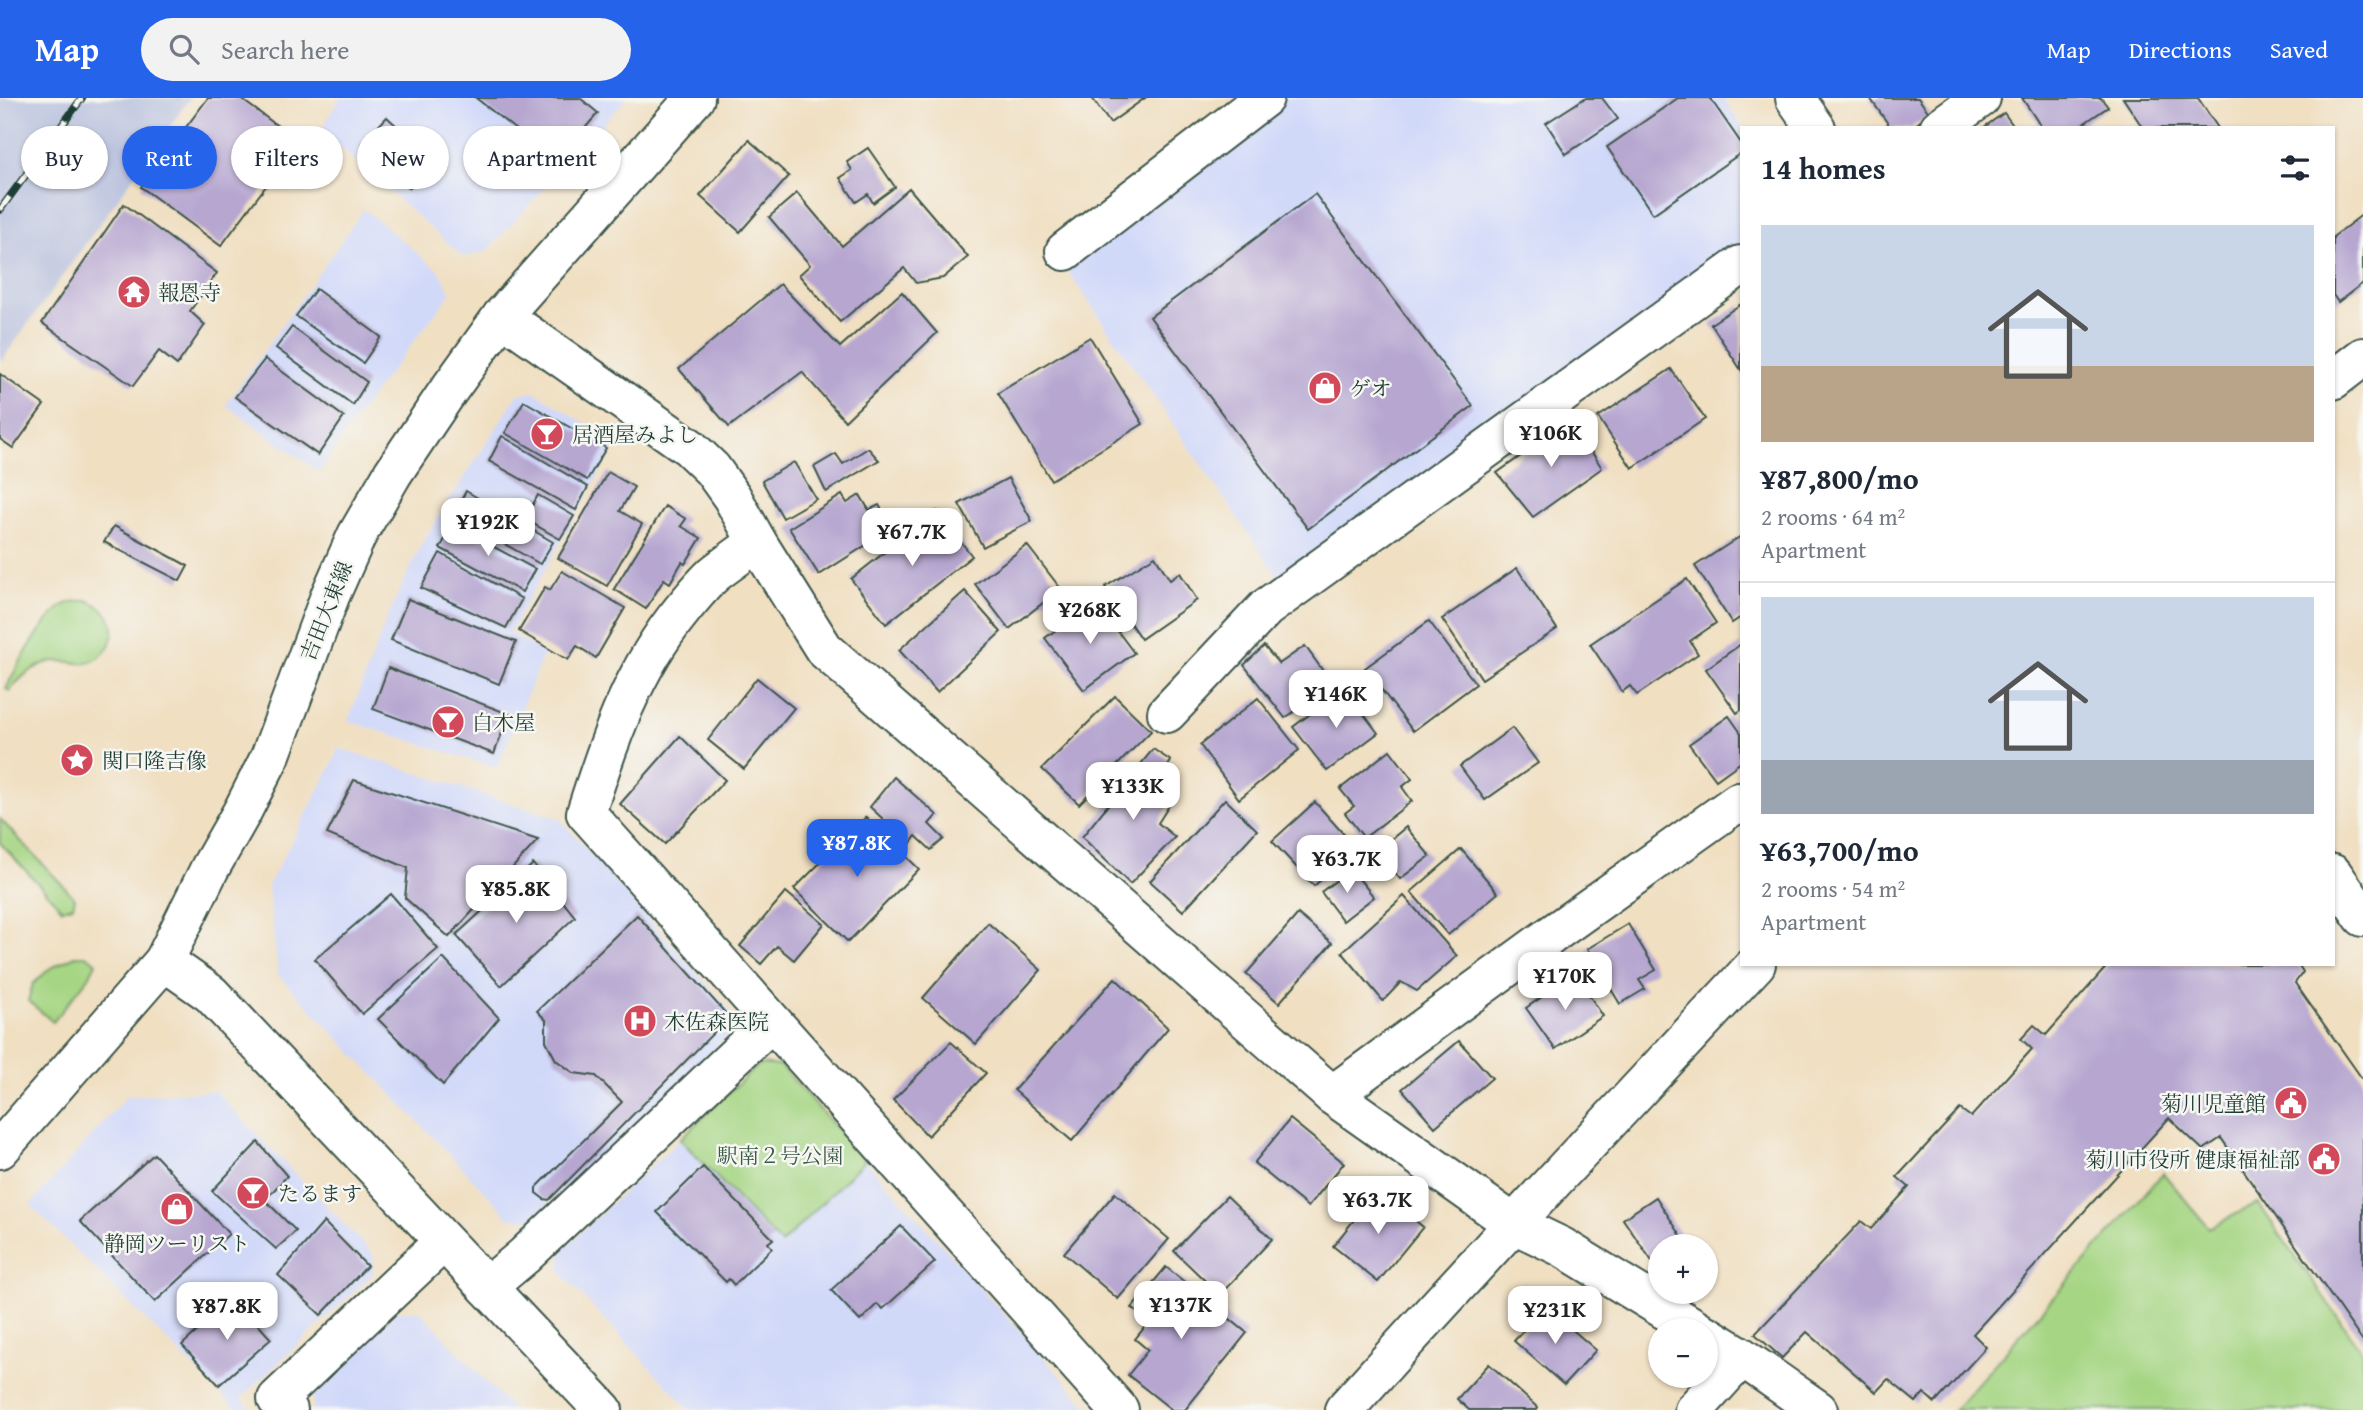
<!DOCTYPE html>
<html lang="en">
<head>
<meta charset="utf-8">
<style>
  :root { --surface:#fff; --page:#f2f2f3; --text:#1f2937; --muted:#747a83; --line:#e0e1e3; --accent:#2563eb }
  body { margin:0; font-family:"Gentium Book Plus","Noto Serif JP",serif; background:var(--page); color:var(--text); height:100vh; display:flex; flex-direction:column; font-size:26px; white-space:nowrap }
  * { box-sizing:border-box; margin:0 }
  p { font-size:23px; color:var(--muted) }
  .icon { flex:none; width:38px; height:38px; fill:none; stroke:currentColor; stroke-width:2; stroke-linecap:round; stroke-linejoin:round }
  .map { position:relative; flex:1; overflow:hidden }
  .side { position:absolute; left:1740px; top:28px; width:595px; height:840px; display:flex; flex-direction:column; background:var(--surface); border-radius:0px; box-shadow:0 2px 5px #0004 }
  .side>* { flex:none }
  .banner { position:absolute; left:21px; top:28px; width:665px; height:63px; display:flex; gap:14px }
  .fabs { position:absolute; left:1648px; top:1136px; display:grid; gap:14px }
  .fabs a { display:grid; place-items:center; width:70px; height:70px; border-radius:50%; background:var(--surface); box-shadow:0 2px 5px #0004; font-size:35px }
  .price { position:absolute; translate:-50% -60px; padding:0 16px; border-radius:14px; background:#fff; color:#222; font-size:23px; line-height:46px; filter:drop-shadow(0 2px 4px #0008) }
  .price::after { content:''; position:absolute; left:50%; top:42px; width:21px; height:16px; margin-left:-10px; background:inherit; clip-path:polygon(0 0,100% 0,50% 100%) }
  .price.active { background:var(--accent); color:#fff }
  ul { padding:0; list-style:none }
  li { display:grid; align-content:center; gap:14px; height:371px; padding:0 21px }
  li+li { border-top:2px solid var(--line) }
  li span { display:grid; place-items:center; height:217px; border-radius:0px; color:#555 }
  li>.icon { margin-inline-start:auto }
  span .icon { width:126px; height:126px; fill:#fffc; stroke-width:1 }
  li b { font-size:30px }
  h2 { display:flex; justify-content:space-between; align-items:center; height:84px; padding:0 21px; font-size:30px }
  .tag { padding:0 24px; border-radius:32px; background:var(--surface); box-shadow:0 2px 5px #0004; font-size:24px; line-height:63px }
  .tag.active { background:var(--accent); color:#fff }
  header { display:flex; align-items:center; gap:42px; box-sizing:border-box; height:98px; padding:0 35px; background:var(--accent); color:#fff }
  header strong { font-size:33px }
  nav { display:flex; gap:38px; margin-inline-start:auto; font-size:24px }
  .search { width:490px; height:63px; background:var(--page); display:flex; align-items:center; gap:18px; box-sizing:border-box; padding:0 24px; border-radius:38px; color:var(--muted); font-size:26px }
  .map>svg:first-child { display:block }
  .built { fill:#d1d9f9 }
  .industrial { fill:#bbc3de }
  .green { fill:#a6d583; stroke:#62895c; stroke-width:2 }
  .building { fill:#b6a6d0 }
  .lines { fill:none; stroke-linecap:round; stroke-linejoin:round }
  .minor-casing { stroke:#3e5549; stroke-width:42 }
  .tertiary-casing { stroke:#3e5549; stroke-width:42 }
  .primary-casing { stroke:#3e5549; stroke-width:42 }
  .minor { stroke:#fff; stroke-width:38 }
  .tertiary { stroke:#fff; stroke-width:38 }
  .primary { stroke:#fff; stroke-width:38 }
  .rail-casing { stroke:#1f3d34; stroke-width:8 }
  .rail { stroke:#f6f6f2; stroke-width:5; stroke-dasharray:16; stroke-linecap:butt }
  .labels { text-anchor:middle; dominant-baseline:central; stroke-width:5; stroke-linejoin:round; paint-order:stroke }
  .poi-label { font-size:21px; fill:#1f3d34; stroke:#f6f6f2; text-anchor:start }
  .street-label { font-size:21px; fill:#1f3d34; stroke:#f6f6f2 }
  .park-label { font-size:21px; fill:#3a5b44; stroke:#f6f6f2 }
</style>
</head>
<body>
<header>
<strong>Map</strong>
<div class="search"><svg class="icon" aria-label="search" viewBox="0 0 24 24"><circle cx="10" cy="10" r="6"/><path d="M15 15l6 6"/></svg>Search here</div>
<nav><a>Map</a><a>Directions</a><a>Saved</a></nav>
</header>
<div class="map">
<svg width="2363" height="1312" viewBox="0 0 2363 1312">
  <rect width="100%" height="100%" fill="#f6f6f2"/>
  <filter id="ink" filterUnits="userSpaceOnUse"><feTurbulence type="fractalNoise" baseFrequency=".0143" numOctaves="2"/><feDisplacementMap in="SourceGraphic" scale="14" xChannelSelector="R" yChannelSelector="G"/><feConvolveMatrix kernelMatrix="1 2 1 2 8 2 1 2 1" color-interpolation-filters="sRGB"/></filter>
  <filter id="wash" filterUnits="userSpaceOnUse"><feTurbulence type="fractalNoise" baseFrequency=".00686" numOctaves="4" result="noise"/><feDisplacementMap in="SourceGraphic" scale="28" xChannelSelector="R" yChannelSelector="G"/><feGaussianBlur stdDeviation="1.57" result="paint"/><feColorMatrix in="noise" values="0 0 0 0 0 0 0 0 0 0 0 0 0 0 0 0 0 1.4 0 .05"/><feComposite in="paint" operator="in"/></filter>
  <g filter="url(#wash)">
    <rect width="100%" height="100%" fill="#f0dfc1"/>
    <g class="built">
      <polygon points="340,0 627,0 487,153 463,159 321,32"/>
      <polygon points="1283,0 1723,0 1743,30 1741,30 1741,156 1279,480 1066,171"/>
      <polygon points="364,111 441,175 451,195 355,320 319,374 226,307"/>
      <polygon points="535,294 617,345 509,535 544,555 497,670 348,623 387,520 422,445 518,296"/>
      <polygon points="338,650 560,721 731,913 730,936 532,1121 510,1120 278,877 268,788 333,665"/>
      <polygon points="215,993 373,1156 373,1176 241,1300 252,1312 237,1312 30,1107 127,998"/>
      <polygon points="680,1041 781,1146 865,1062 1091,1312 690,1312 560,1174 561,1153"/>
      <polygon points="397,1213 420,1213 513,1312 313,1312 313,1292"/>
    </g>
    <polygon class="industrial" points="0,0 190,0 0,265"/>
    <g class="green">
      <path d="M87 502C95 506 104 510 109 518 120 535 107 561 87 565 75 567 62 560 49 564 34 568 19 580 10 593L6 591C15 571 44 521 61 509 69 503 78 503 87 502Z"/>
      <polygon points="0,721 75,800 73,808 62,811 0,745"/>
      <polygon points="75,858 88,858 96,865 89,879 53,924 28,903 33,886 49,871"/>
      <polygon points="759,966 781,968 865,1062 781,1146 680,1041"/>
      <polygon points="2163,1075 2209,1130 2258,1105 2363,1255 2363,1312 1954,1312"/>
    </g>
    <g id="blocks">
      <g class="building">
        <polygon points="208,0 240,0 299,44 221,148 141,89"/>
        <polygon points="476,0 580,0 598,15 556,64"/>
        <polygon points="1092,0 1145,0 1110,25"/>
        <polygon points="1585,0 1602,0 1618,21 1566,56 1546,25"/>
        <polygon points="1678,0 1710,0 1741,45 1741,55 1653,116 1607,49"/>
        <polygon points="1870,0 1918,0 1930,16 1911,30 1891,30"/>
        <polygon points="2022,0 2101,0 2108,9 2077,30 2042,30"/>
        <polygon points="2123,0 2198,0 2218,30 2143,30"/>
        <polygon points="2004,15 2015,30 1983,30"/>
        <polygon points="387,19 435,63 409,90 362,46"/>
        <polygon points="749,42 789,78 740,134 700,98"/>
        <polygon points="868,50 895,89 873,105 868,96 856,104 840,80 852,72 847,64"/>
        <polygon points="909,90 968,159 943,180 916,185 904,170 840,224 799,177 810,167 769,119 797,95 842,148"/>
        <polygon points="1315,96 1473,308 1308,431 1150,219"/>
        <polygon points="124,106 217,175 190,213 205,227 177,267 159,253 133,288 42,225"/>
        <polygon points="2363,116 2363,185 2338,204 2333,197 2333,139"/>
        <polygon points="780,186 840,249 902,194 937,235 845,323 802,274 729,329 679,271"/>
        <polygon points="316,191 381,239 363,265 296,218"/>
        <polygon points="1741,206 1741,272 1711,226"/>
        <polygon points="292,229 367,284 353,307 276,250"/>
        <polygon points="1090,239 1143,326 1051,382 998,295"/>
        <polygon points="265,261 344,319 318,357 235,299"/>
        <polygon points="1671,271 1705,321 1632,370 1598,319"/>
        <polygon points="0,276 44,307 13,350 0,341"/>
        <polygon points="524,303 606,350 587,382 505,335"/>
        <polygon points="1571,322 1602,370 1533,419 1497,375"/>
        <polygon points="502,338 588,389 576,412 489,363"/>
        <polygon points="868,350 879,362 826,394 814,369 836,356 843,366"/>
        <polygon points="794,364 816,401 783,420 762,383"/>
        <polygon points="608,374 634,389 620,413 642,426 607,488 558,460"/>
        <polygon points="1008,380 1032,423 983,449 959,406"/>
        <polygon points="466,393 553,444 540,466 453,417"/>
        <polygon points="538,397 574,418 560,441 525,421"/>
        <polygon points="842,397 847,405 860,397 869,412 879,407 893,430 819,477 789,430"/>
        <polygon points="665,408 686,421 681,428 701,440 685,466 682,464 670,485 664,481 646,511 614,491"/>
        <polygon points="937,413 972,458 886,526 851,481"/>
        <polygon points="453,427 535,471 522,494 440,450"/>
        <polygon points="114,428 188,468 180,483 104,444"/>
        <polygon points="1741,438 1741,519 1732,525 1695,468"/>
        <polygon points="1027,447 1061,491 1009,531 975,486"/>
        <polygon points="440,455 522,501 506,530 421,490"/>
        <polygon points="1155,458 1170,482 1180,475 1197,502 1141,541 1105,489"/>
        <polygon points="1517,470 1557,531 1482,581 1442,521"/>
        <polygon points="562,473 625,510 596,560 577,548 568,562 519,533 545,489 550,492"/>
        <polygon points="1687,481 1716,525 1690,543 1698,556 1637,597 1630,588 1622,594 1590,546"/>
        <polygon points="965,493 1001,534 937,594 899,552"/>
        <polygon points="408,501 516,544 499,586 391,542"/>
        <polygon points="1095,503 1134,555 1084,592 1045,540"/>
        <polygon points="1429,523 1476,586 1413,633 1365,570"/>
        <polygon points="1741,546 1741,612 1737,615 1706,571"/>
        <polygon points="1264,548 1279,566 1305,548 1333,587 1285,620 1244,567"/>
        <polygon points="388,570 509,616 494,656 373,611"/>
        <polygon points="757,580 794,610 744,671 708,642"/>
        <polygon points="1344,590 1378,635 1327,673 1293,629"/>
        <polygon points="1115,598 1151,633 1079,706 1042,671"/>
        <polygon points="1258,600 1299,652 1239,701 1200,647"/>
        <polygon points="1729,618 1741,635 1741,664 1716,682 1689,646"/>
        <polygon points="1512,630 1538,665 1485,702 1460,668"/>
        <polygon points="680,638 725,682 665,746 620,706"/>
        <polygon points="1153,651 1171,663 1152,694 1170,706 1158,725 1175,739 1130,786 1082,739"/>
        <polygon points="1390,652 1412,681 1402,689 1412,703 1364,740 1345,715 1354,708 1340,691"/>
        <polygon points="894,679 937,717 929,726 944,741 931,752 916,738 910,746 870,709"/>
        <polygon points="354,682 538,742 449,839 405,800 408,770 327,736"/>
        <polygon points="1225,701 1257,732 1183,813 1150,783"/>
        <polygon points="1315,704 1356,750 1314,788 1272,743"/>
        <polygon points="866,719 919,771 848,844 794,791"/>
        <polygon points="1406,729 1430,758 1400,781 1377,753"/>
        <polygon points="1461,751 1498,795 1448,837 1411,794"/>
        <polygon points="533,766 575,819 501,888 456,837"/>
        <polygon points="1351,771 1374,799 1343,823 1321,794"/>
        <polygon points="786,794 824,826 794,862 777,848 761,866 740,848"/>
        <polygon points="391,796 438,851 362,916 315,861"/>
        <polygon points="1404,798 1457,858 1417,893 1401,884 1383,903 1342,854"/>
        <polygon points="1298,816 1332,845 1279,905 1246,876"/>
        <polygon points="637,817 729,919 549,1102 544,1101 536,1095 536,1090 622,1004 596,978 574,975 556,962 546,943 546,922 537,913"/>
        <polygon points="988,825 1041,872 976,946 923,900"/>
        <polygon points="1628,826 1656,872 1639,882 1645,891 1620,906 1587,851"/>
        <polygon points="443,860 499,920 443,987 378,921"/>
        <polygon points="2109,866 2298,866 2303,874 2295,885 2363,982 2363,1244 2221,1040 2203,1052 2169,1020 1973,1236 1986,1249 1935,1305 1924,1295 1916,1304 1888,1281 1876,1294 1807,1234 1782,1260 1755,1236 1861,1123 1871,1131 1909,1089 1897,1079 1960,1011 1971,1019 2032,951 2021,941 2034,927 2046,937"/>
        <polygon points="1575,876 1603,918 1555,951 1526,910"/>
        <polygon points="1115,880 1168,930 1072,1043 1014,992"/>
        <polygon points="1459,943 1492,980 1435,1029 1402,991"/>
        <polygon points="951,944 986,975 928,1038 893,1002"/>
        <polygon points="1290,1021 1344,1065 1308,1109 1254,1065"/>
        <polygon points="258,1044 287,1078 265,1102 296,1133 276,1151 212,1093"/>
        <polygon points="154,1056 229,1136 155,1204 80,1123"/>
        <polygon points="703,1069 773,1141 768,1145 772,1150 734,1187 729,1181 726,1184 657,1114"/>
        <polygon points="1378,1092 1423,1129 1378,1184 1333,1148"/>
        <polygon points="1115,1095 1169,1141 1118,1201 1064,1155"/>
        <polygon points="1227,1098 1272,1141 1220,1197 1174,1153"/>
        <polygon points="1656,1099 1687,1147 1661,1148 1661,1166 1656,1169 1623,1121"/>
        <polygon points="324,1124 367,1168 321,1217 278,1177"/>
        <polygon points="901,1128 935,1164 883,1211 877,1206 860,1223 831,1192"/>
        <polygon points="1166,1169 1247,1235 1185,1312 1172,1312 1128,1277 1148,1252 1135,1241 1149,1224 1132,1210"/>
        <polygon points="234,1200 271,1241 219,1287 182,1247"/>
        <polygon points="1545,1208 1596,1252 1564,1287 1514,1243"/>
        <polygon points="1489,1266 1538,1310 1537,1312 1469,1312 1457,1301"/>
      </g>
    </g>
  </g>
  <g filter="url(#ink)">
    <use href="#blocks" fill-opacity="0" stroke="#3e5549" stroke-width="2"/>
    <g class="lines">
      <defs>
        <g id="minor">
          <polyline points="1939,30 1981,0"/>
          <polyline points="1065,153 1264,0"/>
          <polyline points="502,218 689,349 712,371 732,399 757,444 824,551 1332,997 1514,1126 1562,1149 1698,1232"/>
          <polyline points="2333,282 2363,259"/>
          <path d="M757 444C743 455 728 465 714 476 702 487 692 500 682 512 633 572 609 642 586 715L1119 1312"/>
          <polyline points="1167,615 1266,510 1741,167"/>
          <polyline points="1332,997 1547,840 1738,704 1741,707"/>
          <polyline points="487,1189 524,1158 771,924"/>
          <polyline points="1706,1237 1742,1259 1818,1312"/>
          <polyline points="288,1312 277,1301 443,1144"/>
          <polyline points="1694,1312 1742,1259"/>
        </g>
        <g id="tertiary">
          <polyline points="1795,0 1816,30"/>
          <polyline points="2333,776 2363,819"/>
          <polyline points="164,863 211,896 603,1312"/>
          <path d="M1344 1312C1479 1161 1618 1014 1756 866"/>
        </g>
        <polyline id="primary" points="0,1051 164,863 210,770 242,714 270,659 330,498 357,437 393,375 446,296 502,218 695,0"/>
      </defs>
      <use href="#minor" class="minor-casing"/>
      <use href="#tertiary" class="tertiary-casing"/>
      <use href="#primary" class="primary-casing"/>
      <use href="#minor" class="minor"/>
      <use href="#tertiary" class="tertiary"/>
      <use href="#primary" class="primary"/>
      <defs>
        <polyline id="rail" points="0,112 82,0"/>
      </defs>
      <use href="#rail" class="rail-casing"/>
      <use href="#rail" class="rail"/>
    </g>
  </g>
  <defs>
    <symbol id="temple-disc" viewBox="-11 -11 22 22"><circle r="9.5" fill="#d1495b" stroke="#f6f6f2"/><path d="M0-6L5-2H3V0L6.5 2.5H4V6H1.5V3h-3V6H-4V2.5H-6.5L-3 0V-2H-5Z" fill="#fff"/></symbol>
    <symbol id="shop-disc" viewBox="-11 -11 22 22"><circle r="9.5" fill="#d1495b" stroke="#f6f6f2"/><path d="M-5-2.5h2.3a2.7 3.5 0 0 1 5.4 0H5L5.5 6h-11ZM-1.5-2.5h3a1.5 2.3 0 0 0-3 0Z" fill="#fff"/></symbol>
    <symbol id="bar-disc" viewBox="-11 -11 22 22"><circle r="9.5" fill="#d1495b" stroke="#f6f6f2"/><path d="M-6-5H6L.8 .8V4.5H3.5V6h-7V4.5H-.8V.8Z" fill="#fff"/></symbol>
    <symbol id="sight-disc" viewBox="-11 -11 22 22"><circle r="9.5" fill="#d1495b" stroke="#f6f6f2"/><path d="M0-6L1.8-2.2L6-1.7L2.9 1.2L3.7 5.4L0 3.3L-3.7 5.4L-2.9 1.2L-6-1.7L-1.8-2.2Z" fill="#fff"/></symbol>
    <symbol id="hospital-disc" viewBox="-11 -11 22 22"><circle r="9.5" fill="#d1495b" stroke="#f6f6f2"/><path d="M-5-5h3v3.5h4V-5h3V5h-3V1.5h-4V5h-3Z" fill="#fff"/></symbol>
    <symbol id="civic-disc" viewBox="-11 -11 22 22"><circle r="9.5" fill="#d1495b" stroke="#f6f6f2"/><path d="M-.6-6.5H3V-4.5H.6V-3L4-1V1h2V6H-6V1h2V-1L-.6-3ZM-1.2 2.5V6h2.4V2.5Z" fill="#fff"/></symbol>
  </defs>
  <g fill-rule="evenodd">
    <use href="#temple-disc" x="115" y="175" width="38" height="38"/>
    <use href="#shop-disc" x="1306" y="271" width="38" height="38"/>
    <use href="#bar-disc" x="528" y="317" width="38" height="38"/>
    <use href="#bar-disc" x="429" y="605" width="38" height="38"/>
    <use href="#sight-disc" x="58" y="643" width="38" height="38"/>
    <use href="#hospital-disc" x="621" y="904" width="38" height="38"/>
    <use href="#civic-disc" x="2272" y="986" width="38" height="38"/>
    <use href="#civic-disc" x="2305" y="1042" width="38" height="38"/>
    <use href="#bar-disc" x="234" y="1076" width="38" height="38"/>
    <use href="#shop-disc" x="158" y="1092" width="38" height="38"/>
  </g>
  <g class="labels">
    <g class="poi-label">
      <text x="158" y="194">報恩寺</text>
      <text x="1350" y="290">ゲオ</text>
      <text x="572" y="336">居酒屋みよし</text>
      <text x="472" y="624">白木屋</text>
      <text x="102" y="662">関口隆吉像</text>
      <text x="664" y="923">木佐森医院</text>
      <text x="2266" y="1005" text-anchor="end">菊川児童館</text>
      <text x="2300" y="1061" text-anchor="end">菊川市役所 健康福祉部</text>
      <text x="278" y="1095">たるます</text>
      <text x="177" y="1145" text-anchor="middle">静岡ツーリスト</text>
    </g>
    <g class="street-label">
      <text transform="translate(326 513) rotate(-68)">吉田大東線</text>
    </g>
    <g class="park-label">
      <text x="780" y="1057">駅南２号公園</text>
    </g>
  </g>
</svg>
<div class="fabs">
<a>+</a>
<a>−</a>
</div>
<b class="price" style="left:1551px;top:371px">¥106K</b>
<b class="price" style="left:488px;top:460px">¥192K</b>
<b class="price" style="left:912px;top:470px">¥67.7K</b>
<b class="price" style="left:1090px;top:548px">¥268K</b>
<b class="price" style="left:1336px;top:632px">¥146K</b>
<b class="price" style="left:1133px;top:724px">¥133K</b>
<b class="price active" style="left:857px;top:781px">¥87.8K</b>
<b class="price" style="left:1347px;top:797px">¥63.7K</b>
<b class="price" style="left:516px;top:827px">¥85.8K</b>
<b class="price" style="left:1565px;top:914px">¥170K</b>
<b class="price" style="left:1378px;top:1138px">¥63.7K</b>
<b class="price" style="left:1181px;top:1243px">¥137K</b>
<b class="price" style="left:227px;top:1244px">¥87.8K</b>
<b class="price" style="left:1555px;top:1248px">¥231K</b>
<div class="banner">
<a class="tag">Buy</a>
<a class="tag active">Rent</a>
<a class="tag">Filters</a>
<a class="tag">New</a>
<a class="tag">Apartment</a>
</div>
<section class="side">
<h2>14 homes<svg class="icon" aria-label="filters" viewBox="0 0 24 24"><path d="M4 7h16M4 17h16"/><circle cx="9" cy="7" r="2"/><circle cx="15" cy="17" r="2"/></svg></h2>
<ul>
<li><span style="background:linear-gradient(#c9d6e8 65%,#b9a48a 0)"><svg class="icon" aria-label="home" viewBox="0 0 24 24"><path d="M3 11l9-7 9 7M6 9v11h12V9"/></svg></span><div><b>¥87,800/mo</b><p>2 rooms · 64 m²</p><p>Apartment</p></div></li>
<li><span style="background:linear-gradient(#c9d6e8 75%,#9aa5b1 0)"><svg class="icon" aria-label="home" viewBox="0 0 24 24"><path d="M3 11l9-7 9 7M6 9v11h12V9"/></svg></span><div><b>¥63,700/mo</b><p>2 rooms · 54 m²</p><p>Apartment</p></div></li>
</ul>
</section>
</div>
</body>
</html>
